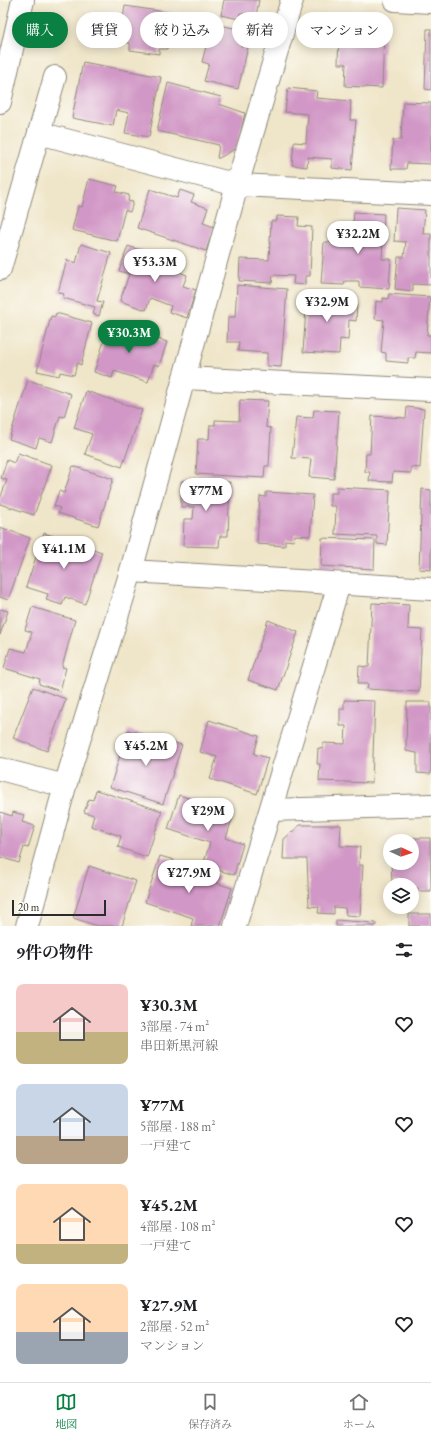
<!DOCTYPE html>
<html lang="ja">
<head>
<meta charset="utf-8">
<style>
  :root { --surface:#fff; --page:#f2f2f2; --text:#202124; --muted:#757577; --line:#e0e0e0; --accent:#0b8043 }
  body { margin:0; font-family:"EB Garamond","Noto Serif JP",serif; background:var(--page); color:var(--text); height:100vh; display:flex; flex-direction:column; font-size:15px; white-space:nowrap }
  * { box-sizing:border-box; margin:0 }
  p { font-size:13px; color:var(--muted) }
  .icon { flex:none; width:22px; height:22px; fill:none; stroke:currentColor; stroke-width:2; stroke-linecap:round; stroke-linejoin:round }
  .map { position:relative; height:926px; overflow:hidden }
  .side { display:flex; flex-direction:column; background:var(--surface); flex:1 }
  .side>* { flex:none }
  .banner { position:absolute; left:12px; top:12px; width:407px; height:36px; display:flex; gap:8px }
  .needle { width:26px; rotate:93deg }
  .buttons { position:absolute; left:383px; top:834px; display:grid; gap:8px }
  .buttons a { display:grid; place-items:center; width:36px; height:36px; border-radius:50%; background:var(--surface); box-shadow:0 2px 10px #0003; font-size:20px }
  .scale { position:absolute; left:12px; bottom:10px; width:94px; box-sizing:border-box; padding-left:4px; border:2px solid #2b2b2b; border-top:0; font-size:11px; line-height:14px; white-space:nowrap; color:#2b2b2b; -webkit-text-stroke:3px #fdfcf7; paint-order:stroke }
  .price { position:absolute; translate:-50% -34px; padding:0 9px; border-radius:14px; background:#fff; color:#222; font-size:13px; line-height:26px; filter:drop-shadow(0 1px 2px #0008) }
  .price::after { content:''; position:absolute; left:50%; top:24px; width:12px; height:9px; margin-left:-6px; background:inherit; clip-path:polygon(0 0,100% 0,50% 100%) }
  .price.current { background:var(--accent); color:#fff }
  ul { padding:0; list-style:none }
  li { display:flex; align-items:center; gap:12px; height:100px; padding:0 16px }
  li span { display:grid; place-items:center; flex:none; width:112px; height:80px; border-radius:8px; color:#555 }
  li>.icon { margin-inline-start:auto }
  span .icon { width:48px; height:48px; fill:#fffc; stroke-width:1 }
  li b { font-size:17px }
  h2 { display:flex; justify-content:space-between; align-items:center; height:48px; padding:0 16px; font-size:17px }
  .pill { padding:0 14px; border-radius:18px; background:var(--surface); box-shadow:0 2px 10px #0003; font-size:14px; line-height:36px }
  .pill.current { background:var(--accent); color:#fff }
  .menu { display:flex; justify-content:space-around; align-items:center; height:56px; border-top:1px solid var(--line); background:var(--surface); font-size:11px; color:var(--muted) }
  .menu a { display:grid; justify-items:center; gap:2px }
  .menu .current { color:var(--accent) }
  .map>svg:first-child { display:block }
  .building { fill:#d197c6 }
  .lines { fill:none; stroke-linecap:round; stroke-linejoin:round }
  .minor-casing { stroke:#8d887a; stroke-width:24 }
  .secondary-casing { stroke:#8d887a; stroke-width:24 }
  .minor { stroke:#fff; stroke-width:22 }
  .secondary { stroke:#fff; stroke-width:22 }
</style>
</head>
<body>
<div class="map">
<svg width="431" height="926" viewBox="0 0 431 926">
  <rect width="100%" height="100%" fill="#fdfcf7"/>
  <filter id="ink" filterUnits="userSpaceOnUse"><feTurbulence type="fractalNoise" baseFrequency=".025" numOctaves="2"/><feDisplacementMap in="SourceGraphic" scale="8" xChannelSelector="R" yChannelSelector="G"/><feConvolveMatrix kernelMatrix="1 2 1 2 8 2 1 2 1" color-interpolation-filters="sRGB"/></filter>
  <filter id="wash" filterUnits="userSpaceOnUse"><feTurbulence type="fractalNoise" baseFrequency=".012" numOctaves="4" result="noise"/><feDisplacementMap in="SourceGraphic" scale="16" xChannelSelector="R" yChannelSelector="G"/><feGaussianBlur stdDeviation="0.9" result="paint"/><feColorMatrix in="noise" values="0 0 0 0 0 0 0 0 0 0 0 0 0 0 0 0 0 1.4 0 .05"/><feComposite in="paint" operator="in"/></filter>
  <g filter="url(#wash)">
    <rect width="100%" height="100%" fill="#efe5c8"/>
    <g id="blocks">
      <g class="building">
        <polygon points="224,0 259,0 256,16 240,13 239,19 221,15"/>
        <polygon points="125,6 172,13 167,49 159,49 159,54 130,50 130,43 109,40 111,17 123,18"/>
        <polygon points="212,23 242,30 243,24 267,30 264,43 243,38 241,46 248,47 238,89 204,81 209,64 202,62"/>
        <polygon points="427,29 431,29 431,90 425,89"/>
        <polygon points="339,31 384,33 382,88 345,86 346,64 338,64"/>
        <polygon points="83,62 161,77 149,137 125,133 129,113 116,110 113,126 72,118"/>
        <polygon points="168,83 221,97 219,104 245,113 237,148 219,158 217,158 219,145 157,131"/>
        <polygon points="288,88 317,91 316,98 351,101 350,120 356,120 352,170 332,168 332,159 308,157 307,167 292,165 294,142 306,143 308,114 285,112"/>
        <polygon points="403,102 431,103 431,164 407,163 406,169 391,169 393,140 401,140"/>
        <polygon points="89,179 118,186 116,192 129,195 128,201 133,202 130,212 125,210 117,241 72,230 78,206 82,207"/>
        <polygon points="150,189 177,198 180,190 194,195 191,202 208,208 203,223 214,227 206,251 137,228"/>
        <polygon points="396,208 425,210 423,234 431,234 431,285 413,284 413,291 395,289 398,257 404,257 406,242 394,241"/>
        <polygon points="354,212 384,214 382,259 391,259 389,289 359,287 359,281 345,281 344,285 321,284 324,242 341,243 342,232 352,233"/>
        <polygon points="277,216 299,217 298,226 312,227 310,276 305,276 305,285 293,284 294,276 273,275 272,283 239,281 240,259 269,260 271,221 277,221"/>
        <polygon points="81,244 111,253 97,301 103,302 99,316 93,314 95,307 63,298 64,294 58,292 67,260 76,263"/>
        <polygon points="128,246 173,262 171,269 187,275 183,286 196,290 187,318 169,312 171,306 150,298 146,310 120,301 129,274 119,271"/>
        <polygon points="237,285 287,289 281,367 267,366 267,353 238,351 239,342 227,342 228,317 235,317"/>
        <polygon points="307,294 351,297 351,301 357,301 356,321 349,320 348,340 340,339 339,354 303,352"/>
        <polygon points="389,294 430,297 427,335 431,335 431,353 416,352 415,358 408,358 408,363 386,361 386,353 381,352 384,320 375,319 376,301 383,302 383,298 388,299"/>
        <polygon points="56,313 92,323 81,365 77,363 74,375 60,372 59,376 37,371 51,316 55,317"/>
        <polygon points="110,323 167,342 159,366 154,364 148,382 114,371 112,378 94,372"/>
        <polygon points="28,380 71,394 64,417 60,416 52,442 39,438 36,448 9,439"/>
        <polygon points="86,391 142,410 122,467 85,454 92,434 74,428"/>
        <polygon points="240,400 268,401 266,427 271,428 269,466 265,466 264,478 196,474 198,439 209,439 210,425 215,425 215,420 239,421"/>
        <polygon points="407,407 424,409 420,468 411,467 411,473 393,472 392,482 369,481 370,472 365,472 366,454 370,454 372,416 406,418"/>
        <polygon points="314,410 339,411 334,479 309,477 311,459 292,458 296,417 313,418"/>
        <polygon points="18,453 52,465 34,515 0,504 0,499 7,480 1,478 7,460 14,463"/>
        <polygon points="73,466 113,479 98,526 58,513 60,508 54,506 59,491 64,493"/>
        <polygon points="181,481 230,482 228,536 220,536 219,547 183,546 184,519 193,519 194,507 181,507"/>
        <polygon points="337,487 390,490 387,545 377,544 377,536 335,534 336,506 330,506 330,493 337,493"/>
        <polygon points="422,489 431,490 431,570 419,569"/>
        <polygon points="266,492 313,495 310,536 295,535 294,541 285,540 285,546 257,544 260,496 266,497"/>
        <polygon points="0,527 30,538 8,600 0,597"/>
        <polygon points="44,533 102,552 85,604 65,597 62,605 46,600 48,594 26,587"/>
        <polygon points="322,538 375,540 374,569 321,566"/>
        <polygon points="372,603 409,605 408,629 422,630 419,692 367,689 368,684 358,684 359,666 369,667"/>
        <polygon points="32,607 75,620 62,667 66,668 60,691 39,684 40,679 4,668 10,648 26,652 32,632 25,630"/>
        <polygon points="0,609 8,611 0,635"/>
        <polygon points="268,620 298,632 278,690 248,680"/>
        <polygon points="33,687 66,699 47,751 13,738"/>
        <polygon points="344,700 375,701 372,783 319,781 320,764 317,764 318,748 323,749 323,743 345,744 346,726 340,726 340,709 344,709"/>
        <polygon points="407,702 431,702 431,774 417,773 417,753 406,751"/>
        <polygon points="209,720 259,736 254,754 268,758 257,794 210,779 217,757 200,752"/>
        <polygon points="128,730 182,745 163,804 110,787"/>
        <polygon points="96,790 162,811 147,857 118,847 121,836 91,826 94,815 84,812 89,799 93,800"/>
        <polygon points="179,795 234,813 226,838 243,844 234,875 203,865 210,843 168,829"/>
        <polygon points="0,812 12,816 13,812 24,815 22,822 35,826 28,848 24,847 19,863 0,857"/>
        <polygon points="300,825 341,825 340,846 360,847 359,865 363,865 360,916 346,915 345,908 334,907 334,914 318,913 319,907 309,906 307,859 283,859 284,839"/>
        <polygon points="396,838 430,838 431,891 418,891 418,888 412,888 412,885 400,885 400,882 392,882 391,863 412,863 412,841 396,841"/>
        <polygon points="160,856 174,860 171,869 179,872 181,865 218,877 216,883 232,888 220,926 191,926 193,918 145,902"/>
        <polygon points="89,866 136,881 122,926 98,926 73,918"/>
        <rect x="409" y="914" width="22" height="12"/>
        <polygon points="336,920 376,923 376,926 336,926"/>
      </g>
    </g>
  </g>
  <g filter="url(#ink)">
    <use href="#blocks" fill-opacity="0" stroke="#8d887a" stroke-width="1"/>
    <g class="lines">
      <defs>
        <g id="minor">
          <polyline points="395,0 431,2"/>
          <polyline points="39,133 237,185 431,194"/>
          <polyline points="0,269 55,77"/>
          <polyline points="184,378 431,390"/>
          <polyline points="131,571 431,589"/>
          <polyline points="0,769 65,786"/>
          <polyline points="271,810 431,805"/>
          <polyline points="27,926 65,786 131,571 237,185 292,0"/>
          <polyline points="235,926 339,584"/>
        </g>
        <polyline id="secondary" points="0,102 23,0"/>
      </defs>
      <use href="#minor" class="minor-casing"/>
      <use href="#secondary" class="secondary-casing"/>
      <use href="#minor" class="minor"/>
      <use href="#secondary" class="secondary"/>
    </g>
  </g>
</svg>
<div class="buttons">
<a><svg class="needle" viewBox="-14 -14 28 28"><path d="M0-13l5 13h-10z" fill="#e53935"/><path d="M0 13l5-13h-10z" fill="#757577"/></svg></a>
<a><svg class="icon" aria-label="layers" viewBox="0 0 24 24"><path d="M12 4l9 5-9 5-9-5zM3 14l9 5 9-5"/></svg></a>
</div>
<div class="scale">20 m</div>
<b class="price" style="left:358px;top:255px">¥32.2M</b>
<b class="price" style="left:155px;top:283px">¥53.3M</b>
<b class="price" style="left:327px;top:323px">¥32.9M</b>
<b class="price current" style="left:129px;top:354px">¥30.3M</b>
<b class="price" style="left:206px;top:512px">¥77M</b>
<b class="price" style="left:64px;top:570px">¥41.1M</b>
<b class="price" style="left:146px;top:767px">¥45.2M</b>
<b class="price" style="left:208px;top:832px">¥29M</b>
<b class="price" style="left:189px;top:894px">¥27.9M</b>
<div class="banner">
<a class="pill current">購入</a>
<a class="pill">賃貸</a>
<a class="pill">絞り込み</a>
<a class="pill">新着</a>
<a class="pill">マンション</a>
</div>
</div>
<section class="side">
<h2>9件の物件<svg class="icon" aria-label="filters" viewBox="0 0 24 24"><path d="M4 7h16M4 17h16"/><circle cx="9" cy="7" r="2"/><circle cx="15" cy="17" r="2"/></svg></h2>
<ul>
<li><span style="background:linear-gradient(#f6c9c9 60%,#c2b280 0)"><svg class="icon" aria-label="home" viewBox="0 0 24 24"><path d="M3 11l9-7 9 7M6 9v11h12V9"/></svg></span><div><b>¥30.3M</b><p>3部屋 · 74 m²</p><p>串田新黒河線</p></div><svg class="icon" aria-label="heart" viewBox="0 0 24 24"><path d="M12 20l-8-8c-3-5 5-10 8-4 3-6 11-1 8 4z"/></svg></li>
<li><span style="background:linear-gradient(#c9d6e8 65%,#b9a48a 0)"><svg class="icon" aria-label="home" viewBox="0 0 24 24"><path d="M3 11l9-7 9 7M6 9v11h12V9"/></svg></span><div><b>¥77M</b><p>5部屋 · 188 m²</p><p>一戸建て</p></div><svg class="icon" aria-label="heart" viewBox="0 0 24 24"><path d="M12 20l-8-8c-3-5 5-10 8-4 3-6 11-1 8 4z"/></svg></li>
<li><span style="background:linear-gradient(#ffd9b3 75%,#c2b280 0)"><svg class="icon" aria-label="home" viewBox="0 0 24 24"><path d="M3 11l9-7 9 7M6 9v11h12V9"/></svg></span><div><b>¥45.2M</b><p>4部屋 · 108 m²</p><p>一戸建て</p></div><svg class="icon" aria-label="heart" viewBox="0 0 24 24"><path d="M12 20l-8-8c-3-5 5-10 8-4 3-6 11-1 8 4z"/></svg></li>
<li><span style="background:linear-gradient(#ffd9b3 60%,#9aa5b1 0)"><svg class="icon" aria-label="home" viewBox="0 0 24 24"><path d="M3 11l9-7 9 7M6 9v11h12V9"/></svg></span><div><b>¥27.9M</b><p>2部屋 · 52 m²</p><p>マンション</p></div><svg class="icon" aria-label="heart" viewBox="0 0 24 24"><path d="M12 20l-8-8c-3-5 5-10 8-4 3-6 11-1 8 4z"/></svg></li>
</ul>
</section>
<nav class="menu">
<a class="current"><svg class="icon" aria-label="map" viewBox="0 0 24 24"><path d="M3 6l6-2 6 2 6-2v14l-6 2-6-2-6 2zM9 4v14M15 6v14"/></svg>地図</a>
<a><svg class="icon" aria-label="saved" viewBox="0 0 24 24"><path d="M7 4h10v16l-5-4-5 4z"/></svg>保存済み</a>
<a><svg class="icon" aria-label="home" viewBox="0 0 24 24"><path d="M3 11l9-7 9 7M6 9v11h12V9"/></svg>ホーム</a>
</nav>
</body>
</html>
